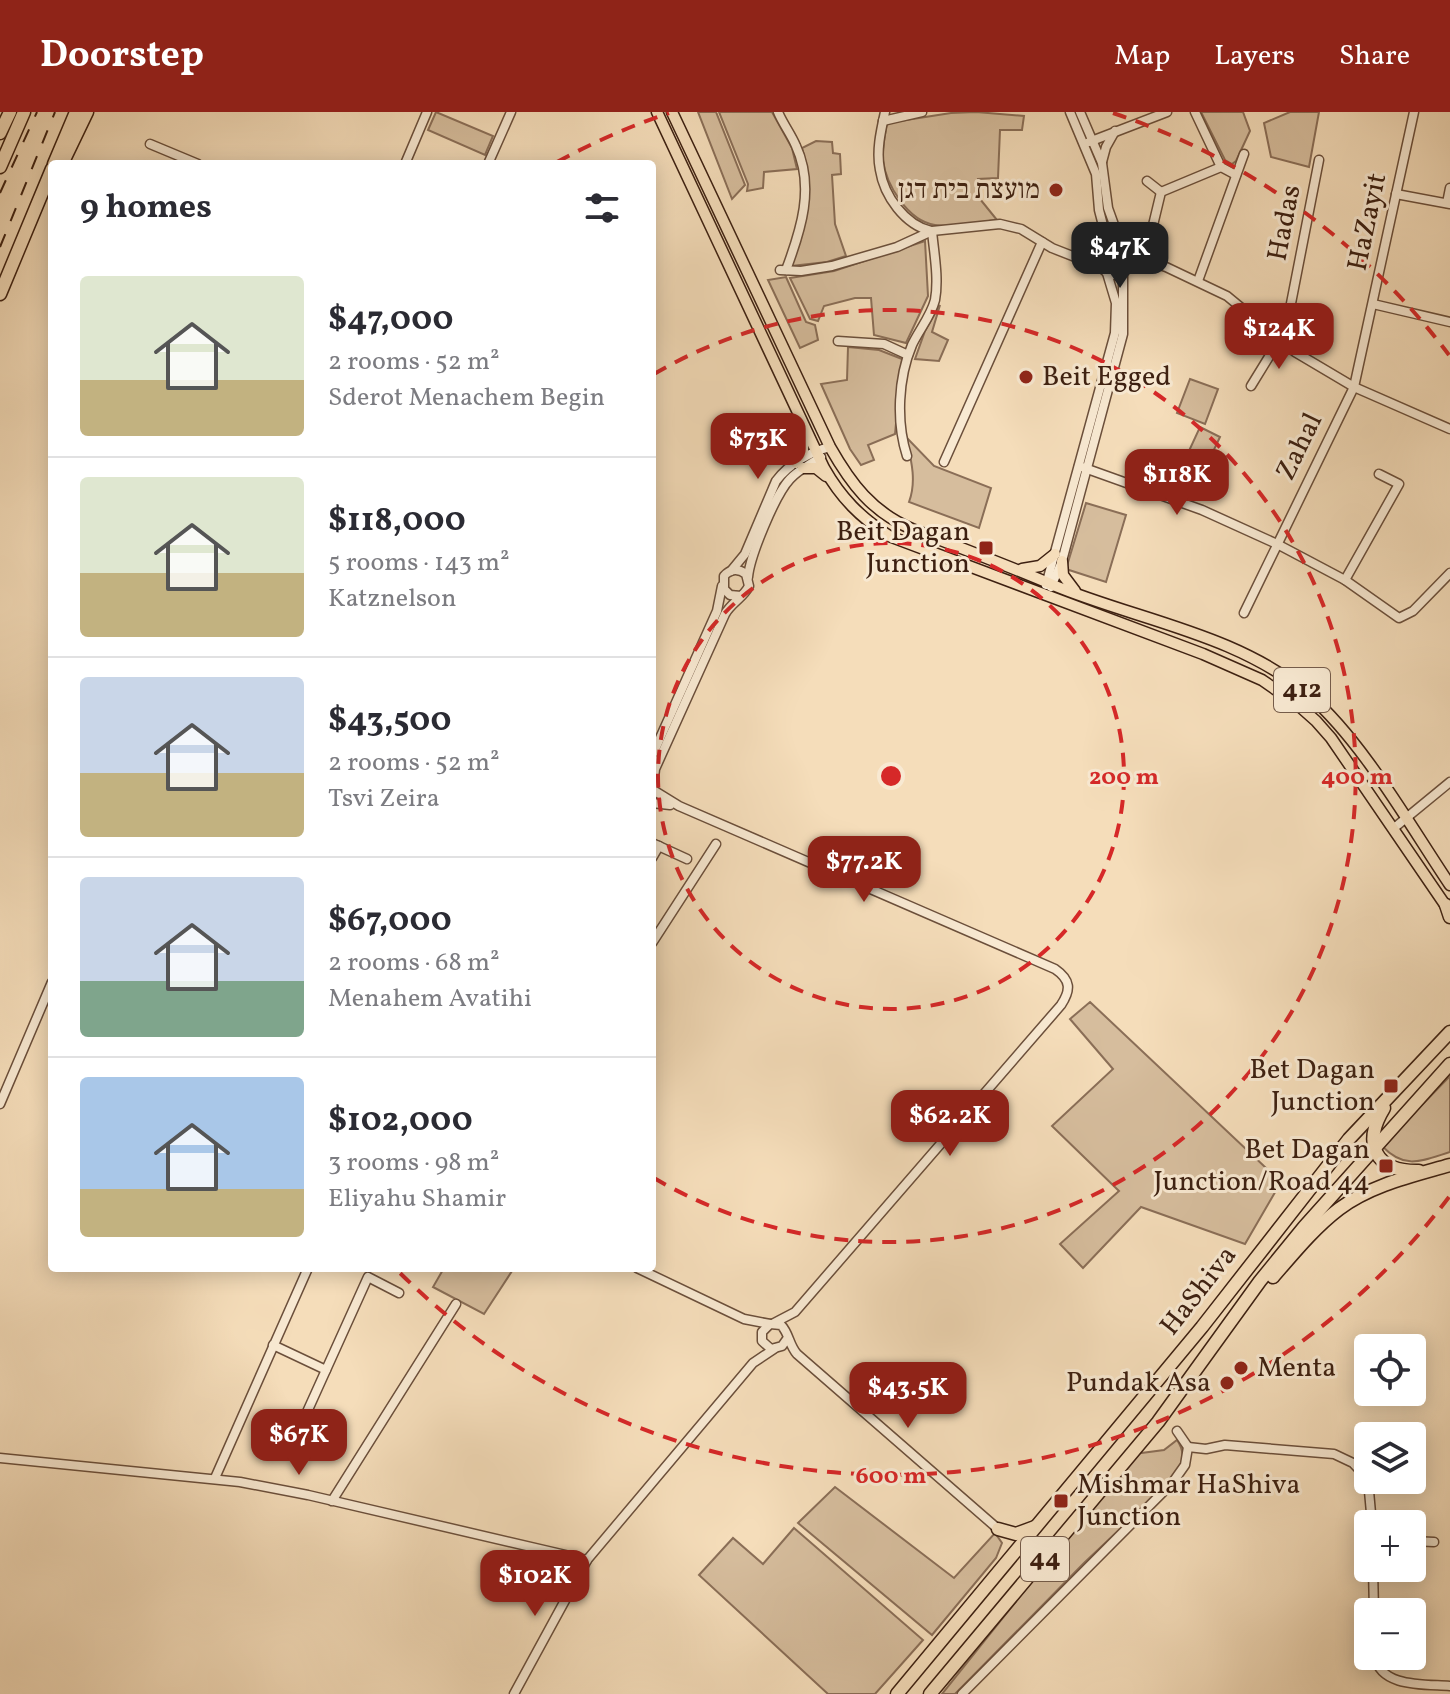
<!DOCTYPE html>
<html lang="en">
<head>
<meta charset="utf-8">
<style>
  :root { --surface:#fff; --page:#f7f7f7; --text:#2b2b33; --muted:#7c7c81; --line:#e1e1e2; --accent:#8f2418 }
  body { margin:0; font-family:Vollkorn,"Frank Ruhl Libre",serif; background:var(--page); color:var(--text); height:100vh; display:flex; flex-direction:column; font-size:30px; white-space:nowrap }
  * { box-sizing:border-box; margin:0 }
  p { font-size:26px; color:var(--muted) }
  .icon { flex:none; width:44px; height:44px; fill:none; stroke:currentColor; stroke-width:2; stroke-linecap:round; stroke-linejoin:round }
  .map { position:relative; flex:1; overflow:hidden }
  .drawer { position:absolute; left:48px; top:48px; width:608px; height:1112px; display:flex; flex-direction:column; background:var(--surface); border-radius:8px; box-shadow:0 4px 20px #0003 }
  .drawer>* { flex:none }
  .buttons { position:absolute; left:1354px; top:1222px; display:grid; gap:16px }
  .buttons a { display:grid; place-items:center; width:72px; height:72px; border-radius:8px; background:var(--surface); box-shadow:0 4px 20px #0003; font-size:40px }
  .price { position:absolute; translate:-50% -68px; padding:0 18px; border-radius:16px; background:var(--accent); color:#fff; font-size:26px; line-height:52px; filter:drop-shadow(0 2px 4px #0008) }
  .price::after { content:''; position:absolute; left:50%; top:48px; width:24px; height:18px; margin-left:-12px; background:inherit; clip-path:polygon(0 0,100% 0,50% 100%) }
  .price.on { background:#222; color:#fff }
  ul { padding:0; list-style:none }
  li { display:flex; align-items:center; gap:24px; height:200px; padding:0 32px }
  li+li { border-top:2px solid var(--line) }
  li span { display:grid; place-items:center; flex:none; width:224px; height:160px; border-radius:8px; color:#555 }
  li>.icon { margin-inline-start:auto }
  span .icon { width:96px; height:96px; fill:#fffc; stroke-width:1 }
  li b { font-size:34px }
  h2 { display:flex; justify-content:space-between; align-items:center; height:96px; padding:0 32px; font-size:34px }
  header { display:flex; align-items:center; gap:48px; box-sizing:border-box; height:112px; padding:0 40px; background:var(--accent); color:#fff }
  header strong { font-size:38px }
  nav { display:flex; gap:44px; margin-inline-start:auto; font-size:28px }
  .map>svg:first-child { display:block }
  .green { fill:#d6bd9d; stroke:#8a6e57; stroke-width:2 }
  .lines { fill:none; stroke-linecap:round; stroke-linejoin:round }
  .minor-casing { stroke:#6b4f3b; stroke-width:11 }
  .major-casing { stroke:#3d2011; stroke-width:13 }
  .highway-casing { stroke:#3d2011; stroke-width:15 }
  .minor { stroke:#f8e9d2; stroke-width:8 }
  .major { stroke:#f5ddba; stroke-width:10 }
  .highway { stroke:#f5ddba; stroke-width:12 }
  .rail { stroke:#3d2011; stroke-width:2; stroke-dasharray:14 14; stroke-linecap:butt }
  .ring { fill:none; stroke:#d62828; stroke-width:4; stroke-dasharray:14 10 }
  .poi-dot { fill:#8f2418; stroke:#f8e9d2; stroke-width:3 }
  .labels { text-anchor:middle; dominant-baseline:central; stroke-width:6; stroke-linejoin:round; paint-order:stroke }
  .shield { fill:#f8e9d2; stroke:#755c4b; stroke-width:2 }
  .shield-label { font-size:26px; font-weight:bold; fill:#3d2011 }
  .poi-label { font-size:28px; fill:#3d2011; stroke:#f8e9d2; text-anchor:end }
  .street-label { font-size:28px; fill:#3d2011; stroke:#f8e9d2 }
  .centre { fill:#d62828; stroke:#f8e9d2; stroke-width:4 }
  .ring-label { font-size:24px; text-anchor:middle; font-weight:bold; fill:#d62828; stroke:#f8e9d2; stroke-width:6; stroke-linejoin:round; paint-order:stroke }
</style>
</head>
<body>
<header>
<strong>Doorstep</strong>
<nav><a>Map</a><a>Layers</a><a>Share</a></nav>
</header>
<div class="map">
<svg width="1450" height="1582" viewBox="0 0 1450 1582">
  <rect width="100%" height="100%" fill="#f5ddba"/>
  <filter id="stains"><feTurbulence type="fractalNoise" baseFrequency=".0025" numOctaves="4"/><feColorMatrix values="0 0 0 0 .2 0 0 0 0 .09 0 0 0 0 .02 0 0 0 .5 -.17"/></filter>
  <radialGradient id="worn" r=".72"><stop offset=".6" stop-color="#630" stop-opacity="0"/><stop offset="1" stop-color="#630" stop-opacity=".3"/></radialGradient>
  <g class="green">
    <polygon points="436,0 493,24 485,43 428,18"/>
    <polygon points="698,0 716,0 745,73 732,87"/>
    <polygon points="719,0 772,0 792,36 797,57 764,60 763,76 747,79 748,72"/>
    <path d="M976 0 1024 4 1022 18H1000L998 66 978 67 980 87 997 108C978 110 954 116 935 113 908 109 886 73 883 48 882 36 885 23 887 11L951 1Z"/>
    <polygon points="1201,0 1243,0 1250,19 1236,49 1232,52 1225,48"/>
    <polygon points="1290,0 1319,0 1309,55 1271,45 1264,11"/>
    <polygon points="816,29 832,30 833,41 840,42 841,62 832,63 835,112 846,144 827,150 791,154 807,56 802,36"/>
    <polygon points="925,129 928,184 906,231 874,223 871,186 855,186 824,194 818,209 810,207 790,166 834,159"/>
    <polygon points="786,165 806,210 815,213 818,228 800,236 768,168"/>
    <polygon points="940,193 932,220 948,228 939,249 915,247 925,219"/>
    <polygon points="848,235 879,238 902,247 895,322 868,333 874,348 861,353 850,337 821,272 847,268"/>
    <polygon points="1190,267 1218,277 1205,312 1177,301"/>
    <polygon points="1200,315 1220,325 1202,363 1182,354"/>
    <path d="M906 325 934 354 991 376 979 416 909 390C917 369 911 347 906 325Z"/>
    <polygon points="1086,391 1126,403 1106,470 1066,457"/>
    <polygon points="1090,890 1281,1070 1245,1132 1141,1095 1083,1156 1060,1132 1119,1079 1052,1014 1113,957 1070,907"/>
    <path d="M1450 964V1040C1421 1049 1405 1058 1382 1034Z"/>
    <polygon points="444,1156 514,1156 484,1202 433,1175"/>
    <path d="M1177 1328C1188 1344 1181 1354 1172 1368L1084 1451 955 1582H942L1134 1342 1164 1338Z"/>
    <polygon points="835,1375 954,1466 995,1421 1002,1431 996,1446 932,1523 798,1411"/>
    <polygon points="794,1416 923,1528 875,1582 828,1582 699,1463 733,1426 763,1452"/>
  </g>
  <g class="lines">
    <defs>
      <g id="minor">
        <path d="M778 0C783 12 791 22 796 34 815 75 801 118 786 158"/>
        <path d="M885 0C881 18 876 39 880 58 884 84 905 113 931 119"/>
        <polyline points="1070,0 1096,62 1099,98 1106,125 1104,138"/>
        <polyline points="1080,0 1102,51 1108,96 1122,135"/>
        <polyline points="1195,0 1221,55 1236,63"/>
        <polyline points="883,9 922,0"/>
        <polyline points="1089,30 1167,0"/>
        <polyline points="150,32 198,52"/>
        <polyline points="1102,50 1106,35 1115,19"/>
        <polyline points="405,52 427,0"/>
        <polyline points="488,52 511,0"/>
        <polyline points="1147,69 1161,80"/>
        <polyline points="1396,82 1450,92"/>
        <polyline points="1447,91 1450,76"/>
        <circle cx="1115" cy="148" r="15"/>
        <polyline points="1148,134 1161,80 1221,55"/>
        <polyline points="1126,138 1133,144 1166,155 1227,184 1295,240 1354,275 1450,317"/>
        <polyline points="780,158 801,159 832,154 897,135 932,119 1000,112 1021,117 1052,136 1103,156"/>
        <polyline points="1198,169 1244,42"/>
        <polyline points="1373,192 1450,210"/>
        <polyline points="838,229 884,232 908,243"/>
        <polyline points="1251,274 1286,217 1319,48"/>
        <path d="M907 344C896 310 898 266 912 233 919 218 931 204 935 188 939 166 934 141 932 119"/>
        <polyline points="944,350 1042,130"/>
        <polyline points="1079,354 1202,398 1277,432 1345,468 1399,506 1413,499 1450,461"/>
        <path d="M731 459 745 442 776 369C789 352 809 340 830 335"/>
        <path d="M748 465C750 444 775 383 790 367 799 357 811 352 821 345"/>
        <polyline points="1345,468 1399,372 1379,362"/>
        <polyline points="1046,473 1115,221 1116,191 1107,161"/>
        <polyline points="1051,475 1062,449 1123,222 1123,160"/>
        <polyline points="1244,501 1354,275 1414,0"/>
        <polyline points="652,644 717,499 722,474"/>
        <path d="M653 676 655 657 725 502C731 491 744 485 749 474L746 462C738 456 730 457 724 464V477L730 483 741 484"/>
        <path d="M653 678 679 694 1055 857C1071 868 1071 878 1061 893L795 1200 774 1211"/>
        <polyline points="652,691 670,693"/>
        <polyline points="1394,716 1450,670"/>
        <polyline points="652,731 687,747"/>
        <polyline points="652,746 659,734"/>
        <polyline points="652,831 716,732"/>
        <polyline points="0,992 52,870"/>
        <polyline points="637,1156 744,1207 770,1212"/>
        <path d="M787 1227 782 1234 771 1237 762 1229V1220L770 1212 781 1213C789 1221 789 1233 797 1242L998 1417"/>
        <polyline points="273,1233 326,1258"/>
        <polyline points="293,1331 368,1165 399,1181"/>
        <polyline points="1188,1335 1206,1337 1225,1333 1334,1342 1353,1351 1368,1367"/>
        <polyline points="0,1346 240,1370 308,1383 587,1448"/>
        <polyline points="215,1366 308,1156"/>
        <polyline points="1368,1368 1372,1412"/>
        <polyline points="332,1389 456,1192"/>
        <polyline points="1412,1429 1434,1430"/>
        <polyline points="1373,1456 1374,1500"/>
        <path d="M1375 1544C1380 1576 1425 1572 1450 1574"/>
        <polyline points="514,1582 587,1448 753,1251 774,1237"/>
        <polyline points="962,1582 1173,1370 1185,1353 1188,1335 1177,1319"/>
      </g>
      <g id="major">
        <path d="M657 0 824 356C841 386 860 405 889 424L1203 542 1262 568 1298 593 1316 609 1331 626 1450 800"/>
        <path d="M672 0 830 335C851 372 872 400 912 417 959 435 1006 453 1053 473 1137 508 1238 522 1309 583 1363 630 1409 712 1450 773"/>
        <polyline points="796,351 803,339 804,321"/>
        <polyline points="803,356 816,356 826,364"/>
        <polyline points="1062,449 1063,463 1075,479"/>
        <polyline points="1022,457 1040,454 1055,442"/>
      </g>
      <g id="highway">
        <polyline points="0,21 10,0"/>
        <polyline points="54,52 76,0"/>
        <polyline points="62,52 87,0"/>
        <polyline points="0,55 24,0"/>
        <polyline points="0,182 52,57"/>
        <polyline points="1446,793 1450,805"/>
        <path d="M1384 996C1362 1032 1375 1060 1419 1059"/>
        <path d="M1273 1165C1293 1142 1314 1116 1339 1097 1371 1073 1412 1064 1450 1053"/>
        <polyline points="998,1417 1016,1422 1035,1415"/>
        <polyline points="897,1582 1202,1215 1349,1027 1450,920"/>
        <polyline points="930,1582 1158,1310 1260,1169 1304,1115 1450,952"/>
      </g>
    </defs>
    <use href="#minor" class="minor-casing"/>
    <use href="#major" class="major-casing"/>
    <use href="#highway" class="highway-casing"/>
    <use href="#minor" class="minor"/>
    <use href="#major" class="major"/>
    <use href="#highway" class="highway"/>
    <g class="rail">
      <polyline points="0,81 37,0"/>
      <polyline points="0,135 55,0"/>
    </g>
  </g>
  <g class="ring">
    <circle cx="891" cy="664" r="233"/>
    <path d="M654 262A466 466 0 1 1 654 1066"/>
    <path d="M1449 1085A699 699 0 0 1 397 1158M557 50A699 699 0 0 1 669 1M1113 1A699 699 0 0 1 1449 243"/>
  </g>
  <g class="poi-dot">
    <circle cx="1056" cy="78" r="8"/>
    <circle cx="1026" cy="265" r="8"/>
    <rect x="978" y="428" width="16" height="16" rx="4"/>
    <rect x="1383" y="966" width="16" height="16" rx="4"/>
    <rect x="1378" y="1046" width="16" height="16" rx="4"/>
    <circle cx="1241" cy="1256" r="8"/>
    <circle cx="1227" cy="1271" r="8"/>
    <rect x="1053" y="1381" width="16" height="16" rx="4"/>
  </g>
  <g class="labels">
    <g class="shield">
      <rect x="1274" y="556" width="56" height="44" rx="6"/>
      <rect x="1021" y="1425" width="48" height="44" rx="6"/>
    </g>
    <g class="shield-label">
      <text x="1302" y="578">412</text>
      <text x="1045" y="1447">44</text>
    </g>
    <g class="poi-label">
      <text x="1040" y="78">מועצת בית דגן</text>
      <text x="1042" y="265" text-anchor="start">Beit Egged</text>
      <text x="970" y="420">Beit Dagan<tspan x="970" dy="32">Junction</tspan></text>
      <text x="1375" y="958">Bet Dagan<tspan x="1375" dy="32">Junction</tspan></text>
      <text x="1370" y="1038">Bet Dagan<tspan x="1370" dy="32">Junction/Road 44</tspan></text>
      <text x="1257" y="1256" text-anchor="start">Menta</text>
      <text x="1211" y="1271">Pundak Asa</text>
      <text x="1077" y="1373" text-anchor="start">Mishmar HaShiva<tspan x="1077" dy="32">Junction</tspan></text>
    </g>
    <g class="street-label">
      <text transform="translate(1368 110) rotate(-78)">HaZayit</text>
      <text transform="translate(1285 111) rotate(-79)">Hadas</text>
      <text transform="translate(1300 335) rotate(-64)">Zahal</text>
      <text transform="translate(1199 1179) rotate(-52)">HaShiva</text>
    </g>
  </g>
  <circle cx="891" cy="664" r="12" class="centre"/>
  <g class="ring-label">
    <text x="1124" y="672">200 m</text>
    <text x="1357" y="672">400 m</text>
    <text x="891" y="1371">600 m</text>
  </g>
  <rect width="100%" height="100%" filter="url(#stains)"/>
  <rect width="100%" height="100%" fill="url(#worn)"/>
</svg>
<div class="buttons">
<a><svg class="icon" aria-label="locate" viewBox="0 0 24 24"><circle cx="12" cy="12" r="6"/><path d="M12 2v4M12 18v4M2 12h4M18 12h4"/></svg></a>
<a><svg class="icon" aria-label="layers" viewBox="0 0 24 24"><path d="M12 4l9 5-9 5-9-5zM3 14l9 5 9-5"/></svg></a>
<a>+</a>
<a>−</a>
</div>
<b class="price on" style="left:1120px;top:178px">$47K</b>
<b class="price" style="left:1279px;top:259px">$124K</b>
<b class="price" style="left:758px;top:369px">$73K</b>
<b class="price" style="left:1177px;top:405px">$118K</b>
<b class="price" style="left:864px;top:792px">$77.2K</b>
<b class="price" style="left:950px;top:1046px">$62.2K</b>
<b class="price" style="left:908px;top:1318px">$43.5K</b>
<b class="price" style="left:299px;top:1365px">$67K</b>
<b class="price" style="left:535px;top:1506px">$102K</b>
<section class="drawer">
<h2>9 homes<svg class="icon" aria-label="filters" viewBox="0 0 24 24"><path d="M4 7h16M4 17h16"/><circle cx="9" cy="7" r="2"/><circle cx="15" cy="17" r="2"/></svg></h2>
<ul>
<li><span style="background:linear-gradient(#dfe7d0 65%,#c2b280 0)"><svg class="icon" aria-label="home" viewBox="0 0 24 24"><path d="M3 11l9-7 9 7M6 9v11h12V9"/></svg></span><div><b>$47,000</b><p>2 rooms · 52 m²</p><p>Sderot Menachem Begin</p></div></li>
<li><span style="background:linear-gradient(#dfe7d0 60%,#c2b280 0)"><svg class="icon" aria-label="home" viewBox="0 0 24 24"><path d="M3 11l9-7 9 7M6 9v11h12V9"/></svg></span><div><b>$118,000</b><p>5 rooms · 143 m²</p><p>Katznelson</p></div></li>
<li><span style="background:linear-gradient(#c9d6e8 60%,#c2b280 0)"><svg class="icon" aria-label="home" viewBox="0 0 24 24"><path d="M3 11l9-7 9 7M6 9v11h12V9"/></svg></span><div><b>$43,500</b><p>2 rooms · 52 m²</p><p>Tsvi Zeira</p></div></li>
<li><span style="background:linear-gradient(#c9d6e8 65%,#7fa58c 0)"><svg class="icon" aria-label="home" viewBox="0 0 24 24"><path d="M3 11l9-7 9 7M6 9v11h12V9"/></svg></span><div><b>$67,000</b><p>2 rooms · 68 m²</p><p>Menahem Avatihi</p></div></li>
<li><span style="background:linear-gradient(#a9c7e8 70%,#c2b280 0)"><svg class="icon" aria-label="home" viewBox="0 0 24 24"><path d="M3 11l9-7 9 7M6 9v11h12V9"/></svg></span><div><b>$102,000</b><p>3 rooms · 98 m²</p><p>Eliyahu Shamir</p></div></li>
</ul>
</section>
</div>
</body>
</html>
